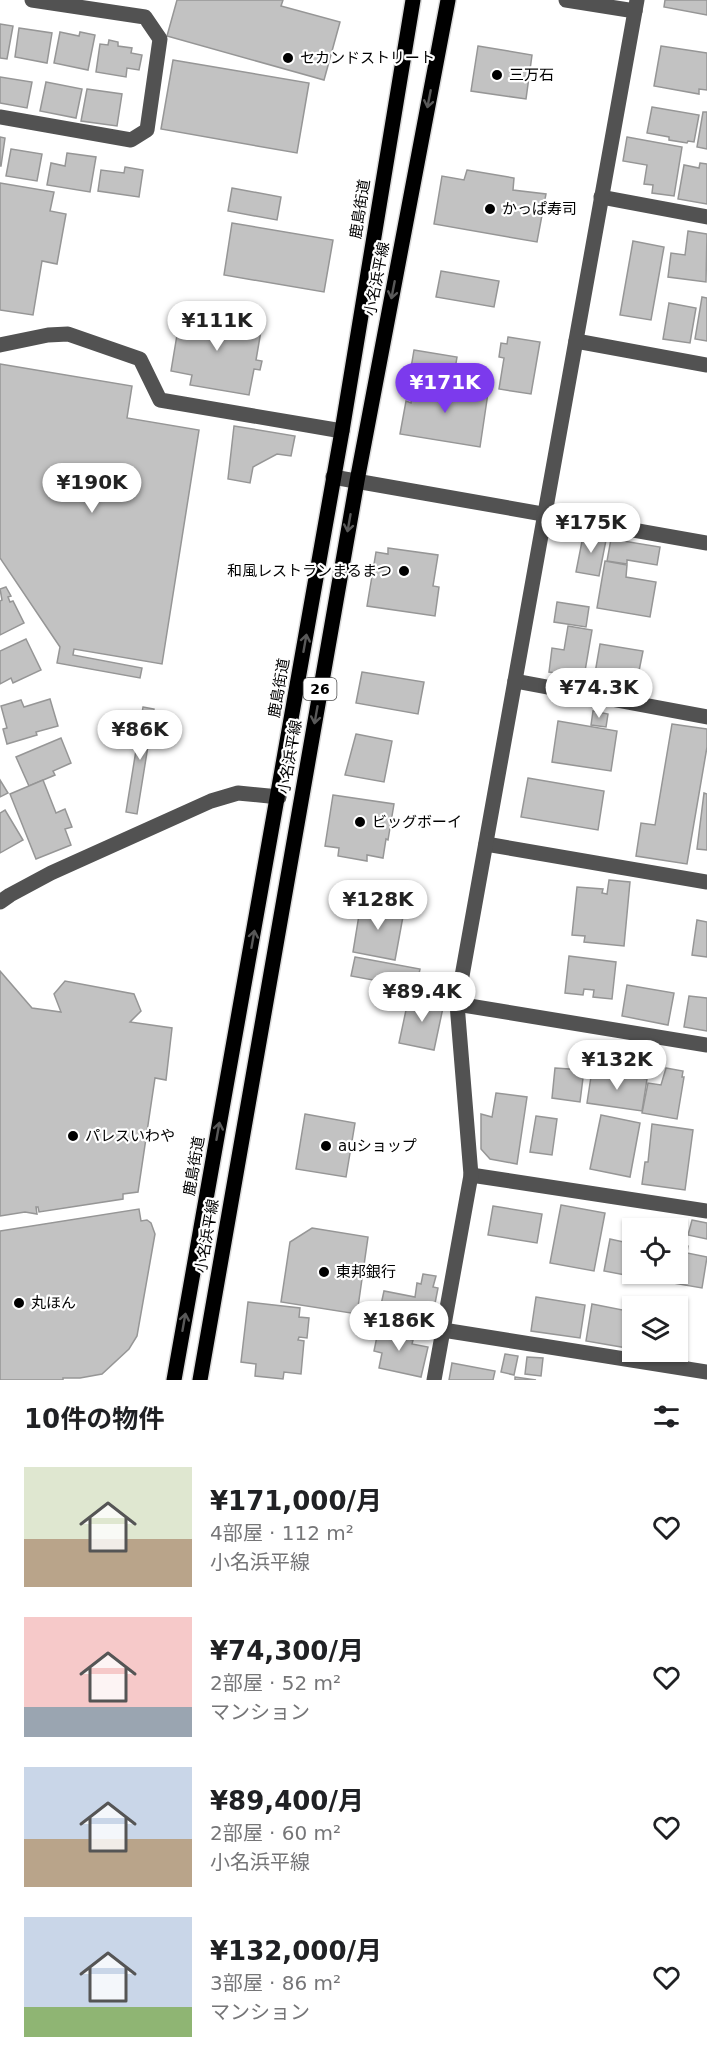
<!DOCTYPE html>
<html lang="ja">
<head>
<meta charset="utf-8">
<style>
  :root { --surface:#fff; --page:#f2f2f2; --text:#202124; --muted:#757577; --accent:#7c3aed }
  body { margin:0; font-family:"DejaVu Sans","Noto Sans JP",sans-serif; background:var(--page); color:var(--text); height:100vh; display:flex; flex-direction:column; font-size:22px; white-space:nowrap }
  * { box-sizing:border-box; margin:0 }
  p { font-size:20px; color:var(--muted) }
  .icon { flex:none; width:33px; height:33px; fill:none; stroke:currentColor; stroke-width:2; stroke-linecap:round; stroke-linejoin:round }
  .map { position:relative; height:1380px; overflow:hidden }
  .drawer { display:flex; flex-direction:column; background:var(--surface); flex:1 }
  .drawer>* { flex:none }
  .controls { position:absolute; left:622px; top:1218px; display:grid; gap:12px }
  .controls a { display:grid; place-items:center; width:66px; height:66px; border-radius:0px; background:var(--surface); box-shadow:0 2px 4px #0004; font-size:30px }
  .price { position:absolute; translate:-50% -51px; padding:0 14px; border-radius:21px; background:#fff; color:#222; font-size:20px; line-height:39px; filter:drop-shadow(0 2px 3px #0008) }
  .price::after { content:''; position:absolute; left:50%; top:36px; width:18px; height:14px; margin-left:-9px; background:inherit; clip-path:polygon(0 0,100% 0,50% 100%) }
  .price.current { background:var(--accent); color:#fff }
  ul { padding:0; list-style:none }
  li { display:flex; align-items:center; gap:18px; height:150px; padding:0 24px }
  li span { display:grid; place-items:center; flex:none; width:168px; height:120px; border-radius:0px; color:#555 }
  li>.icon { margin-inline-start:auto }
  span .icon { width:72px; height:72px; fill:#fffc; stroke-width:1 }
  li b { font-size:26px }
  h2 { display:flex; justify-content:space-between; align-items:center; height:72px; padding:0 24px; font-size:26px }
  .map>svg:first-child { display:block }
  .building { fill:#c2c2c2; stroke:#969696; stroke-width:1.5 }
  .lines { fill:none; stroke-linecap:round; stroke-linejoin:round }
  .major-casing { stroke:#dbdbdb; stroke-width:18 }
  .minor { stroke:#525252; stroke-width:15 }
  .major { stroke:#000; stroke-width:15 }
  .oneway { stroke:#595959 }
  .poi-dot { fill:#000; stroke:#fff; stroke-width:2 }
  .labels { text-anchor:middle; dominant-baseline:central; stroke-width:4.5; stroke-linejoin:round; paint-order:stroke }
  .shield { fill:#fff; stroke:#4c4c4c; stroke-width:1.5 }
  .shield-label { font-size:14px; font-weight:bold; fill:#000 }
  .poi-label { font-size:15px; fill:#000; stroke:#fff; text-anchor:start }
  .street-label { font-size:15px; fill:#000; stroke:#fff }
</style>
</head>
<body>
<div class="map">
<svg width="707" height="1380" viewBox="0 0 707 1380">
  <rect width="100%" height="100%" fill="#fff"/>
  <g class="building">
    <polygon points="177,0 283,0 281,6 340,22 324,80 167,36"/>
    <polygon points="665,0 707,0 707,15 664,7"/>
    <polygon points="0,24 13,26 7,59 0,58"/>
    <polygon points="19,28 52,33 47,63 15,57"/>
    <polygon points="60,32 79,36 80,32 95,35 88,70 54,63"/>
    <polygon points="109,40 118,42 118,46 132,48 131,53 142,55 139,70 127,68 126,77 96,72 100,44 108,45"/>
    <polygon points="478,46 532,55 526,99 471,91"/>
    <polygon points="661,46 707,53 707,90 699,89 699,94 654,86"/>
    <polygon points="173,60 309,83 297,153 161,129"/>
    <polygon points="0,77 32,82 27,108 0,103"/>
    <polygon points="46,82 82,89 76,118 40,111"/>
    <polygon points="87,89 122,94 117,126 81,121"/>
    <polygon points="652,107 699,115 694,142 688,141 687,143 669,140 669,137 647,133"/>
    <polygon points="703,112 707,112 707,149 697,147"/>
    <polygon points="0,137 5,138 1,166 0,166"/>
    <polygon points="627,137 682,147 674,196 652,193 653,185 644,184 647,165 623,161"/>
    <polygon points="11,149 42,154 37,181 6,176"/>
    <polygon points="67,153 96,157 90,192 47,185 51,163 65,166"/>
    <polygon points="700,163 707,164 707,204 678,199 684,165 699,168"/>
    <polygon points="125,167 143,170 139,197 98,191 101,170 124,173"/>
    <polygon points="467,170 514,178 513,190 546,194 537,242 434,224 442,176 464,180"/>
    <polygon points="0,183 54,192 50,211 66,214 57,264 42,261 33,315 0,310"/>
    <polygon points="232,188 281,197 277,220 228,211"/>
    <polygon points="232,223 333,240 324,292 224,275"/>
    <polygon points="688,231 707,234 706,282 668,277 671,253 685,255"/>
    <polygon points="633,241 664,247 651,320 620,315"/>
    <polygon points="441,271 499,281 494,307 436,297"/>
    <polygon points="702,297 707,298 707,341 695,339"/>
    <polygon points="669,303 696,308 690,343 663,339"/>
    <polygon points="181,311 262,325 256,360 262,361 260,370 254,369 249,395 190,385 192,375 171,371"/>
    <polygon points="508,337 540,342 531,394 499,389 504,358 499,357 501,343 507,344"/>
    <polygon points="414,350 457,357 453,381 410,374"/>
    <polygon points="0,364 132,386 127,418 199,430 162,664 74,649 73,655 142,668 140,678 57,663 60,647 0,558"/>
    <polygon points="414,382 488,393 480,447 400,434 406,401 411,403"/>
    <polygon points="234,426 295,436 291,456 277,454 253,467 250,483 228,479"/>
    <polygon points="584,531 607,535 599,576 576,572"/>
    <polygon points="611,539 660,547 657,565 627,560 627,564 607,561"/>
    <polygon points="388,548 438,555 433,586 439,587 435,616 367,606 376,552 388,554"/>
    <polygon points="605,561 627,565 626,577 656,582 650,617 597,608"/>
    <polygon points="6,587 11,596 8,597 10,602 13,601 24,623 0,635 0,601 2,600 0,589"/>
    <polygon points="557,602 589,607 586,627 554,622"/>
    <polygon points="568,626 592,630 584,677 549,672 552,648 564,650"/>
    <polygon points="26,639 41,670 13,683 11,678 0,684 0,651"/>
    <polygon points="600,644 643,651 636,686 594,679"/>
    <polygon points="362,672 424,682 418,714 356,703"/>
    <polygon points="50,699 58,726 36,732 37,735 7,744 3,729 7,728 1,706 21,700 24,707"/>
    <polygon points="143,707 154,709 137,814 126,812"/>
    <polygon points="593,711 608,714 606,727 591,725"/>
    <polygon points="558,721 617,731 611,771 552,762"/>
    <polygon points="672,724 707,729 707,747 687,864 636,856 641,823 655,825"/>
    <polygon points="356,734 392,741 384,782 345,775"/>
    <polygon points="61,738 71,763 53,771 55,775 29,786 16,757"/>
    <polygon points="528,778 604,791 598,830 521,817"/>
    <polygon points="0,780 8,793 0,797"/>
    <polygon points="43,780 56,813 65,809 72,827 65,829 71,845 36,859 10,794"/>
    <polygon points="704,793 707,794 707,850 697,849"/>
    <polygon points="333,795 394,804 388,840 386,839 383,858 367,855 367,861 338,856 339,848 325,846"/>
    <polygon points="5,810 23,840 0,853 0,813"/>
    <polygon points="609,880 630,882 624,946 584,942 585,936 572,935 577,887 603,889 602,893 607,894"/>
    <polygon points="361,903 404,911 395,960 353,952"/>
    <polygon points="697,920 707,922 707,957 692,955"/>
    <polygon points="569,956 616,962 612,999 593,997 594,990 584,989 583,995 565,993"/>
    <polygon points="355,957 420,969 416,988 351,976"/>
    <polygon points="0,971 32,1008 61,1012 54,994 65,981 134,994 141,1011 130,1022 172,1028 166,1080 155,1078 138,1192 123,1194 123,1199 39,1212 38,1207 36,1207 37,1214 25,1212 0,1216"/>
    <polygon points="627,985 674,993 668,1025 622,1016"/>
    <polygon points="409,996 444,1003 434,1050 399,1043"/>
    <polygon points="689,996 707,998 707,1031 684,1027"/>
    <polygon points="555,1068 584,1070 580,1102 552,1098"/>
    <polygon points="666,1068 683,1071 682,1077 684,1077 677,1119 642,1113 648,1083 661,1085"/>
    <polygon points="592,1070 647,1079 642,1111 587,1103"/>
    <polygon points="496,1093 527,1097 517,1164 490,1159 481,1149 481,1114 492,1117"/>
    <polygon points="305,1114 355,1123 346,1177 296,1169"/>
    <polygon points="601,1115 640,1123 630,1177 590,1169"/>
    <polygon points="536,1116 557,1119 552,1155 530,1152"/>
    <polygon points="652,1124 693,1130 685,1190 642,1184 645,1162 648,1162"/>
    <polygon points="561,1205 605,1213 594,1271 550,1263"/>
    <polygon points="493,1206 542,1214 537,1243 488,1235"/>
    <polygon points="139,1209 141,1221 147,1220 151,1223 155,1234 137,1336 129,1349 102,1374 80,1378 63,1378 63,1380 0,1380 0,1231"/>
    <polygon points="692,1220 707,1223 707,1239 688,1235"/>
    <polygon points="312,1228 368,1237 357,1314 281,1302 290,1242"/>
    <polygon points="610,1239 633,1244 633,1274 653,1274 652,1280 604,1271"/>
    <polygon points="678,1244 688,1246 687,1253 707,1257 702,1288 655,1280 656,1274 678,1274"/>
    <polygon points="423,1274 436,1276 433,1287 438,1288 431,1324 379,1314 384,1291 415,1297 417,1283 421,1284"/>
    <polygon points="536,1297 585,1305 580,1338 531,1331"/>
    <polygon points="248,1302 300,1308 299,1317 309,1318 307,1338 299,1337 298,1340 304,1341 301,1374 284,1372 283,1379 255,1376 256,1364 241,1362"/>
    <polygon points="592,1304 633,1312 633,1349 586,1341"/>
    <polygon points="380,1322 397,1326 395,1336 413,1340 412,1344 428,1347 421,1377 379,1368 382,1353 374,1351"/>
    <polygon points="505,1354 518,1356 514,1375 501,1372"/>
    <polygon points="527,1357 543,1358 541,1376 525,1374"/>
    <polygon points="452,1363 495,1371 493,1380 449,1380"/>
    <polygon points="515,1377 536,1380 515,1380"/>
  </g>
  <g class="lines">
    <defs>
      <g id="major">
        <polyline points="174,1380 342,431 413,0"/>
        <polyline points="200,1380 357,481 448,0"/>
      </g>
    </defs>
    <use href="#major" class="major-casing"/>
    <g class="minor">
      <polyline points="566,0 635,11"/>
      <polyline points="0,117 131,140 147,130 160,39 145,17 32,0"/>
      <polyline points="601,197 707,217"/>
      <polyline points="576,341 707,365"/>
      <polyline points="0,345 48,335 68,334 140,359 160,400 342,431"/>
      <polyline points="333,477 707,543"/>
      <polyline points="515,681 707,717"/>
      <polyline points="486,844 707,882"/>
      <polyline points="0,902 10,895 51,873 211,801 238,793 279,797"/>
      <polyline points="457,1004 707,1045"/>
      <polyline points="471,1175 707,1211"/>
      <polyline points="443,1330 707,1372"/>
      <polyline points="434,1380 471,1175 457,1004 637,0"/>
    </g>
    <use href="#major" class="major"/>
  </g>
  <defs><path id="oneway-shaft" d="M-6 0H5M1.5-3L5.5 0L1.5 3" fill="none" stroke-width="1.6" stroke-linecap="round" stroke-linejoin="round" transform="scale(1.5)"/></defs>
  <g class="oneway">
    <use href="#oneway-shaft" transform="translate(429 99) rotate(101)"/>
    <use href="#oneway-shaft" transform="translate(393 290) rotate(101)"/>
    <use href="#oneway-shaft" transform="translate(349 523) rotate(100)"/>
    <use href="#oneway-shaft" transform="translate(305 643) rotate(-80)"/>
    <use href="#oneway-shaft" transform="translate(316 715) rotate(100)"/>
    <use href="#oneway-shaft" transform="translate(253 939) rotate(-80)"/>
    <use href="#oneway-shaft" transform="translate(218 1131) rotate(-80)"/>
    <use href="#oneway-shaft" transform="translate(184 1322) rotate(-80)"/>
  </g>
  <g class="poi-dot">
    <circle cx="288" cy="58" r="6"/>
    <circle cx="497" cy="75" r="6"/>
    <circle cx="490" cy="209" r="6"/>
    <circle cx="404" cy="571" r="6"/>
    <circle cx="360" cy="822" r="6"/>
    <circle cx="73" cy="1136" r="6"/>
    <circle cx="326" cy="1146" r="6"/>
    <circle cx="324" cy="1272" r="6"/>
    <circle cx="19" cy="1303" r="6"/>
  </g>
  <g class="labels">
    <rect class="shield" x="303.5" y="678" width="33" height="22" rx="4.5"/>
    <g class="shield-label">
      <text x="320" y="689">26</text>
    </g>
    <g class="poi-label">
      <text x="300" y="58">セカンドストリート</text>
      <text x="509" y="75">三万石</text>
      <text x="502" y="209">かっぱ寿司</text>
      <text x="392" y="571" text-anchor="end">和風レストランまるまつ</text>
      <text x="372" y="822">ビッグボーイ</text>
      <text x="85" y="1136">パレスいわや</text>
      <text x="338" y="1146">auショップ</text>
      <text x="336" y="1272">東邦銀行</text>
      <text x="31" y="1303">丸ほん</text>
    </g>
    <g class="street-label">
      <text transform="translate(360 209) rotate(-81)">鹿島街道</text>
      <text transform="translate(377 279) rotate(-79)">小名浜平線</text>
      <text transform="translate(279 688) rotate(-80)">鹿島街道</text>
      <text transform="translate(290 757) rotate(-80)">小名浜平線</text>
      <text transform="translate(194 1166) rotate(-80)">鹿島街道</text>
      <text transform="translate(207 1236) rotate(-80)">小名浜平線</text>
    </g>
  </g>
</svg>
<div class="controls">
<a><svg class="icon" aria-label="locate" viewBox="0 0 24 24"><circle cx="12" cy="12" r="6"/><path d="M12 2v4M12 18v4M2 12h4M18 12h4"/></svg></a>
<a><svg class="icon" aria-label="layers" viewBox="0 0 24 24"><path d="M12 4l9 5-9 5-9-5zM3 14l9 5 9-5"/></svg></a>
</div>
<b class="price" style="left:217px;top:352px">¥111K</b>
<b class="price current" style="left:445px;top:414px">¥171K</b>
<b class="price" style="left:92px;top:514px">¥190K</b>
<b class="price" style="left:591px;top:554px">¥175K</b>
<b class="price" style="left:599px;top:719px">¥74.3K</b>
<b class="price" style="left:140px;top:761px">¥86K</b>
<b class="price" style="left:378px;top:931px">¥128K</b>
<b class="price" style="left:422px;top:1023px">¥89.4K</b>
<b class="price" style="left:617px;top:1091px">¥132K</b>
<b class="price" style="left:399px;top:1352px">¥186K</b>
</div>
<section class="drawer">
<h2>10件の物件<svg class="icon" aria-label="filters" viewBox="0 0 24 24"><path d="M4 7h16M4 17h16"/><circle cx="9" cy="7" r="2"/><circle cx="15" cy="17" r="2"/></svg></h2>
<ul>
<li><span style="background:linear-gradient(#dfe7d0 60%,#b9a48a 0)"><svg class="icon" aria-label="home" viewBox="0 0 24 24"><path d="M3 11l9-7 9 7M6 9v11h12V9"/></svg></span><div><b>¥171,000/月</b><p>4部屋 · 112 m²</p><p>小名浜平線</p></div><svg class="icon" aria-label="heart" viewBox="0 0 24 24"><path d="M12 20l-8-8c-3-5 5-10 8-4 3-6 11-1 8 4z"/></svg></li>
<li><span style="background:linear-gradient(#f6c9c9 75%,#9aa5b1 0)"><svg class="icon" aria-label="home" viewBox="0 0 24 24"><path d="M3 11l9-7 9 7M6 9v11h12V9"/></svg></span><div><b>¥74,300/月</b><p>2部屋 · 52 m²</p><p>マンション</p></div><svg class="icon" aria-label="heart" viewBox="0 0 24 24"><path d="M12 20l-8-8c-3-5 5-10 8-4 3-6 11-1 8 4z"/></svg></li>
<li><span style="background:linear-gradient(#c9d6e8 60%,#b9a48a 0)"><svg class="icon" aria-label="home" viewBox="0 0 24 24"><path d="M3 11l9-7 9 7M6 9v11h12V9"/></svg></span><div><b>¥89,400/月</b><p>2部屋 · 60 m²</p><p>小名浜平線</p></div><svg class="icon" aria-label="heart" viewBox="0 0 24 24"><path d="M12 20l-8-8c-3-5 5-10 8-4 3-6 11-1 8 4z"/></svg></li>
<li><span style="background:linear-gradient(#c9d6e8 75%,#8fb573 0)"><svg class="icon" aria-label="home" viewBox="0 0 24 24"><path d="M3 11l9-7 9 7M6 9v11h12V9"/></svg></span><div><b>¥132,000/月</b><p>3部屋 · 86 m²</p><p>マンション</p></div><svg class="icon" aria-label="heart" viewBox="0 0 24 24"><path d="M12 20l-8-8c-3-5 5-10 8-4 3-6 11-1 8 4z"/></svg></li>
</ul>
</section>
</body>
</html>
